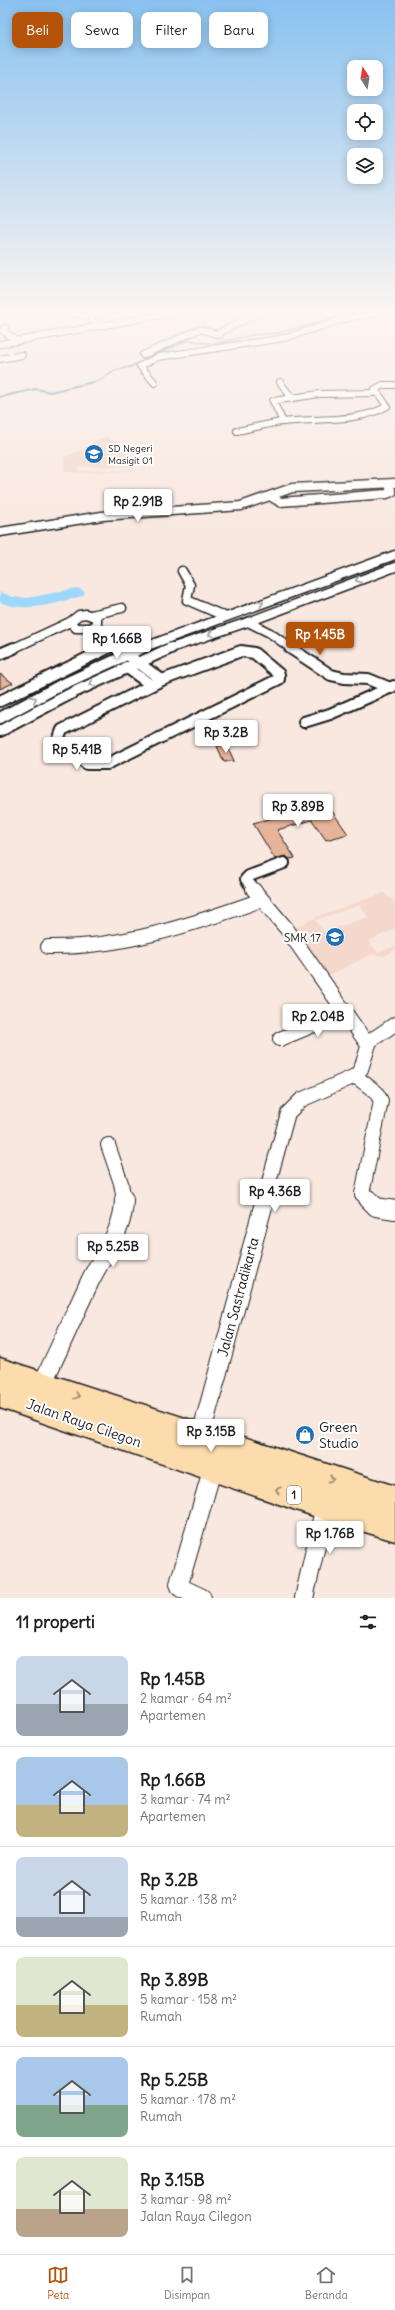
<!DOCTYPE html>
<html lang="id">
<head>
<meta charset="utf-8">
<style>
  :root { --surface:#fff; --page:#f2f2f2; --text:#202124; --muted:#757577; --line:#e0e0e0; --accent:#b45309 }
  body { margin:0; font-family:Delius,sans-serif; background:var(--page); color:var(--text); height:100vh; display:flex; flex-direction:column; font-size:15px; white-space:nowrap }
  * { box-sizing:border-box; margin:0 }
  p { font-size:13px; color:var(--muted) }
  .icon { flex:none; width:22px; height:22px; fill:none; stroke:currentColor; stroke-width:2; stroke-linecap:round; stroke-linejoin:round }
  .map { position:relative; height:1598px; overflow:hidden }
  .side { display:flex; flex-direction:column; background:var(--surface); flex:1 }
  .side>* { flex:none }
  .banner { position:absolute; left:12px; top:12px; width:371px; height:36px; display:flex; gap:8px }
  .needle { width:26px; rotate:348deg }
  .buttons { position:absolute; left:347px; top:60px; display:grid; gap:8px }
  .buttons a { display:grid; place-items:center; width:36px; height:36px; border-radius:8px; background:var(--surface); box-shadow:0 2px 10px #0003; font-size:20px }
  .price { position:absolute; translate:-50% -34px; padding:0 9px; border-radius:4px; background:#fff; color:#222; font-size:13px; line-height:26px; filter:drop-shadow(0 1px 2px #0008) }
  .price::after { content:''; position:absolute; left:50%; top:24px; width:12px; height:9px; margin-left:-6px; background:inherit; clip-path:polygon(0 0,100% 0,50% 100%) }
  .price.selected { background:var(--accent); color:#fff }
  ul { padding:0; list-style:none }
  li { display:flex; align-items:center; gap:12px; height:100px; padding:0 16px }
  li+li { border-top:1px solid var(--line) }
  li span { display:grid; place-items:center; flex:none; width:112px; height:80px; border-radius:8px; color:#555 }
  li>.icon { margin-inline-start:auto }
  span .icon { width:48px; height:48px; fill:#fffc; stroke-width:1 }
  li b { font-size:17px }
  h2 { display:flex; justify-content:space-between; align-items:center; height:48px; padding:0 16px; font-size:17px }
  .pill { padding:0 14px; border-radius:8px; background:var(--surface); box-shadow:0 2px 10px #0003; font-size:14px; line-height:36px }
  .pill.selected { background:var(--accent); color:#fff }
  .tab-bar { display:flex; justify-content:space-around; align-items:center; height:56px; border-top:1px solid var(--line); background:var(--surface); font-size:11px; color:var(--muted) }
  .tab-bar a { display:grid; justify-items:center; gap:2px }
  .tab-bar .selected { color:var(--accent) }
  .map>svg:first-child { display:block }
  .built { fill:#f3d8cb; fill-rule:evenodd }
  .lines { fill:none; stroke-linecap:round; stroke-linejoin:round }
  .stream { stroke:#688da2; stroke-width:2 }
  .river { fill:#9bd8fc; fill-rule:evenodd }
  .building { fill:#e7b399; stroke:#1c1c1c }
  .minor-far4-casing { stroke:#1c1c1c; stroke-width:8 }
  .minor-far3-casing { stroke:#1c1c1c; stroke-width:11 }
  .minor-far2-casing { stroke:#1c1c1c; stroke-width:14 }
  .minor-far1-casing { stroke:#1c1c1c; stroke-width:16 }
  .minor-casing { stroke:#1c1c1c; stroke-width:20 }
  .highway-casing { stroke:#1c1c1c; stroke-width:3 }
  .minor-far4 { stroke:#fff; stroke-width:6 }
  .minor-far3 { stroke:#fff; stroke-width:8 }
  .minor-far2 { stroke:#fff; stroke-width:10 }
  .minor-far1 { stroke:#fff; stroke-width:14 }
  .minor { stroke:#fff; stroke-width:18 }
  .highway { fill:#fcdcac; fill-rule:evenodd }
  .oneway { stroke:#999 }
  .oneway2 { stroke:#97866b }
  .labels { text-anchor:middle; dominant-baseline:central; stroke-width:4; stroke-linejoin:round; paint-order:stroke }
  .far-poi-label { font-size:10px; fill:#1c1c1c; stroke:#fff; text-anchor:start }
  .shield { fill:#fff; stroke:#606060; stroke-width:1 }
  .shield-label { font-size:11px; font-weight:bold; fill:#1c1c1c }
  .poi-label { font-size:12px; fill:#1c1c1c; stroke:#fff; text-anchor:end }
  .near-street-label { font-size:14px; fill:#1c1c1c; stroke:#fff }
  .near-poi-label { font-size:14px; fill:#1c1c1c; stroke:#fff; text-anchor:start }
</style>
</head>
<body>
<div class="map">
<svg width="395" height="1598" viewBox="0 0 395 1598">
  <rect width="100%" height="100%" fill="#f8e8e0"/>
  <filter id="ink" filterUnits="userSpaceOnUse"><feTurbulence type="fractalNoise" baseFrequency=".025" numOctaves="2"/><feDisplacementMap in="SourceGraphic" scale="8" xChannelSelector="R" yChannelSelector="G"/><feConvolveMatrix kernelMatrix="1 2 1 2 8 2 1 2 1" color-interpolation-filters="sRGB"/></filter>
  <g filter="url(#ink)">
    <g class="built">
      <path d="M107 436 133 456 130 460 133 471 78 473 64 471V457L93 445 94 441ZM130 466V470L78 471 79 467Z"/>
      <path d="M384 893 395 902V929L368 941 378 953 395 946V950L384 956 372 954 319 980 288 931 321 915ZM360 905 368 917 324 932 315 920Z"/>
    </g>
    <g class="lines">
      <polyline class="stream" points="0,397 36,389 50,392 98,381 116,370 130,367 188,340 213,344 252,335 278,333 354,313"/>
      <path class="river" d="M77 588 82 590 85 593 82 596C56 603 27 614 0 602V592L13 597 28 598Z"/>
    </g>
    <g class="building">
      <polygon points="0,674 13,683 0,689"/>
      <polygon points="227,745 234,761 224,762 217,746"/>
      <polygon points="327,804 348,834 326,840 312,820 277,830 295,858 290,859 285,856 275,859 253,823"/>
    </g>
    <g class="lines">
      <defs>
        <g id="minor-far4">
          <polyline points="74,313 88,316 97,325"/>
          <polyline points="5,328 3,331 18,341"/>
          <polyline points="217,334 258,313"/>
          <polyline points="0,344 172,313"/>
          <polyline points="143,355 200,329 220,335"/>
          <polyline points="0,359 22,355"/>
          <polyline points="280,382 291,397"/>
          <polyline points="155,383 140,366 158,357 285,338 348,318 376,313"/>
          <polyline points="283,422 273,401 319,394 376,393"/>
          <path d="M237 431C252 428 267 424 282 422 313 418 361 423 387 406L375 389 383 385H395"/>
        </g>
        <g id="minor-far3">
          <polyline points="270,496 280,502 387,494 392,492 389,485"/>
          <polyline points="0,532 102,516 241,506 292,488 395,483"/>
          <polyline points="182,571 190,585 187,600 224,616"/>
          <polygon points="79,615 86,614 97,618 97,624 91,628 76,628 70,622"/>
          <polyline points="91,615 122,608"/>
          <polyline points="248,622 270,633 292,649"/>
          <polyline points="91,628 119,649"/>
          <polyline points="12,649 70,622"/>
          <polyline points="105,649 113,645"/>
          <polyline points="139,649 395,555"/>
          <polyline points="168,649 248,622 395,567"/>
        </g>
        <g id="minor-far2">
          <polyline points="118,648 162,680"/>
          <polyline points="290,648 331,675 344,678 368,679 390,688"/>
          <polygon points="241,651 254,653 279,674 279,679 107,764 87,764 58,741 62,730 162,680"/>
          <polyline points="0,654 14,648"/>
          <polyline points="126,667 151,685"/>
          <polyline points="0,701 108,648"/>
          <polyline points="0,718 61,685 142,648"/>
          <polyline points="304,722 330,714 394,686"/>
          <polyline points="0,731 72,693 171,648"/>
          <polyline points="254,890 246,879 249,876 284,863"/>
        </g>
        <g id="minor-far1">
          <polyline points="253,889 286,928 368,1045"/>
          <path d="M48 947C123 948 191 925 261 900"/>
          <polyline points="280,1039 345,1012"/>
          <polyline points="355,1076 376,1092 381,1101 362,1194 369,1200"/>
          <polyline points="108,1145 121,1183 124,1200"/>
          <polyline points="264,1200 288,1113 301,1100 355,1076 361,1069 370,1041 395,1024"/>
        </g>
        <g id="minor">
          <polyline points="368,1199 376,1207 395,1210"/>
          <path d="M42 1384C59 1350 74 1315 90 1281 103 1254 124 1231 124 1199"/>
          <polyline points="200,1438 265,1199"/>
          <polyline points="202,1598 181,1588 179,1584 213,1467"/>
          <polyline points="304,1598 325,1506"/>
        </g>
        <polygon id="highway" points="0,1358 395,1486 395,1541 325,1520 0,1408"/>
      </defs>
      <use href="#minor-far4" class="minor-far4-casing"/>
      <use href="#minor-far3" class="minor-far3-casing"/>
      <use href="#minor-far2" class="minor-far2-casing"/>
      <use href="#minor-far1" class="minor-far1-casing"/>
      <use href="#minor" class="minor-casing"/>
      <use href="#highway" class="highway-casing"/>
      <use href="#minor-far4" class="minor-far4"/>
      <use href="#minor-far3" class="minor-far3"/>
      <use href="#minor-far2" class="minor-far2"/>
      <use href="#minor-far1" class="minor-far1"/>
      <use href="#minor" class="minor"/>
      <use href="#highway" class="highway"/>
    </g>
    <defs><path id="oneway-chevron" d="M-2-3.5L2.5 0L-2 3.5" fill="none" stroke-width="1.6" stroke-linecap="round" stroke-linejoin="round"/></defs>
    <g class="oneway">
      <use href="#oneway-chevron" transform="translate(358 580) rotate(160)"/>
      <use href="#oneway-chevron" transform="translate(261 603) rotate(-20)"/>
      <use href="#oneway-chevron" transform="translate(211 634) rotate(161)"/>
      <use href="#oneway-chevron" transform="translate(92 684) rotate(155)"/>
      <use href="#oneway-chevron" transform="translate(34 699) rotate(-29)"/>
    </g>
    <g class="oneway2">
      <use href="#oneway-chevron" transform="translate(77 1396) rotate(19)"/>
      <use href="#oneway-chevron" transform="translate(331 1479) rotate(18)"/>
      <use href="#oneway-chevron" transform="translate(278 1490) rotate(-161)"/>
    </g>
  </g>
  <linearGradient id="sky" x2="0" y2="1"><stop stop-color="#89c2f0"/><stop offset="0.58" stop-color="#fcf5f1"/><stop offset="1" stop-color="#fcf5f1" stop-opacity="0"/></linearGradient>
  <rect width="395" height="537" fill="url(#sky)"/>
  <defs>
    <symbol id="school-disc" viewBox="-11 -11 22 22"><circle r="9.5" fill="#1f6fb2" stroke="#fff"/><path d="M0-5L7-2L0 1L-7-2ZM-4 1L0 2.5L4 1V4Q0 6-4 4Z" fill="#fff"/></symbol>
    <symbol id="shop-disc" viewBox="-11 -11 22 22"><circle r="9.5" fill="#1f6fb2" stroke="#fff"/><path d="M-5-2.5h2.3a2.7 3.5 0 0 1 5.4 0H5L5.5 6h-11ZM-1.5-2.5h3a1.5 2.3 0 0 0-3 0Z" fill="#fff"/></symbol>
  </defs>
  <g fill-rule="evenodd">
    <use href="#school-disc" x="83" y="443" width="22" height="22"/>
    <use href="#school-disc" x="324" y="926" width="22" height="22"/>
    <use href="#shop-disc" x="294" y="1424" width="22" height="22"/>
  </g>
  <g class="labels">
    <g class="far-poi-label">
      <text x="108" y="448">SD Negeri<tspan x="108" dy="12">Masigit 01</tspan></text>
    </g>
    <rect class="shield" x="287" y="1486" width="14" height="18" rx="3"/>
    <g class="shield-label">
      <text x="294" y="1495">1</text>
    </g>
    <g class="poi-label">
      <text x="321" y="937">SMK 17</text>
    </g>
    <g class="near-street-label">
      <text transform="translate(238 1297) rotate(-75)">Jalan Sastradikarta</text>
      <text transform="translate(84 1423) rotate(19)">Jalan Raya Cilegon</text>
    </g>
    <g class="near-poi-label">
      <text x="319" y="1427">Green<tspan x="319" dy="16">Studio</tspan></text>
    </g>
  </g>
</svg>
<div class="buttons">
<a><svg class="needle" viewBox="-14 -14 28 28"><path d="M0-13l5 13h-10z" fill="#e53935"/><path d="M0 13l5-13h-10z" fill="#757577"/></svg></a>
<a><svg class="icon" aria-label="locate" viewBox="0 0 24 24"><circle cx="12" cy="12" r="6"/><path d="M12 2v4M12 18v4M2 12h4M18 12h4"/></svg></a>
<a><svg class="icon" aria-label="layers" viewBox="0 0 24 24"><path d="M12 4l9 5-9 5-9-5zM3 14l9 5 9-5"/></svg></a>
</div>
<b class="price" style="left:138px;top:523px">Rp 2.91B</b>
<b class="price selected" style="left:320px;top:656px">Rp 1.45B</b>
<b class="price" style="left:117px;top:660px">Rp 1.66B</b>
<b class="price" style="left:226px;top:754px">Rp 3.2B</b>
<b class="price" style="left:77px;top:771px">Rp 5.41B</b>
<b class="price" style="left:298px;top:828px">Rp 3.89B</b>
<b class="price" style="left:318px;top:1038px">Rp 2.04B</b>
<b class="price" style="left:275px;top:1213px">Rp 4.36B</b>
<b class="price" style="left:113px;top:1268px">Rp 5.25B</b>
<b class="price" style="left:211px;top:1453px">Rp 3.15B</b>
<b class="price" style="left:330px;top:1555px">Rp 1.76B</b>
<div class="banner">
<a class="pill selected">Beli</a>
<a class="pill">Sewa</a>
<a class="pill">Filter</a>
<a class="pill">Baru</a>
</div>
</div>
<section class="side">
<h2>11 properti<svg class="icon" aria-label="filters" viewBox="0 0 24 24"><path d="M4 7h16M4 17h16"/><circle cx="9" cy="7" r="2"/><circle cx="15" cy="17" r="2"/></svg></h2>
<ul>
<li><span style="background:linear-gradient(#c9d6e8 60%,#9aa5b1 0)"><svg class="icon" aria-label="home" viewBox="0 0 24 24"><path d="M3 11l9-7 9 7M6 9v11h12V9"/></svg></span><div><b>Rp 1.45B</b><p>2 kamar · 64 m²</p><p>Apartemen</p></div></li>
<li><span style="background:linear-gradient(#a9c7e8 60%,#c2b280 0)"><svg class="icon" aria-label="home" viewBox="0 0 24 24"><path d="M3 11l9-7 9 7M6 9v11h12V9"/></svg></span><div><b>Rp 1.66B</b><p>3 kamar · 74 m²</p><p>Apartemen</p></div></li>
<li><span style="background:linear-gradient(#c9d6e8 75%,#9aa5b1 0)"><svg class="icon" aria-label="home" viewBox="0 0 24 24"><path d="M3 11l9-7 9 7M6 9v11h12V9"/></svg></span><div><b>Rp 3.2B</b><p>5 kamar · 138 m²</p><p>Rumah</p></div></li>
<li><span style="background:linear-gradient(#dfe7d0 60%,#c2b280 0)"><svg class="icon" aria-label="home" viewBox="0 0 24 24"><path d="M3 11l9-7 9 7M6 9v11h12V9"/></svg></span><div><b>Rp 3.89B</b><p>5 kamar · 158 m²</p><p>Rumah</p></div></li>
<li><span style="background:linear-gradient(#a9c7e8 60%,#7fa58c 0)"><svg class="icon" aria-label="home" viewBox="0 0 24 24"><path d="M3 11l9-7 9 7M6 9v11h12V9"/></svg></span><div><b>Rp 5.25B</b><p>5 kamar · 178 m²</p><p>Rumah</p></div></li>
<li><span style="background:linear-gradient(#dfe7d0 65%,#b9a48a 0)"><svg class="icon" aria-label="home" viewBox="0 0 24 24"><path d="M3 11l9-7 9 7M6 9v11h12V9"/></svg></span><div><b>Rp 3.15B</b><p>3 kamar · 98 m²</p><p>Jalan Raya Cilegon</p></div></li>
</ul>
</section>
<nav class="tab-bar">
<a class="selected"><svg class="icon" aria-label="map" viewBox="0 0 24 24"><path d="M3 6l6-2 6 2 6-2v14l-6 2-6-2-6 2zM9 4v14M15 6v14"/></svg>Peta</a>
<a><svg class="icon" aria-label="saved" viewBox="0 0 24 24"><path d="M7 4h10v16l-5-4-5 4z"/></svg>Disimpan</a>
<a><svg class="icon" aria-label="home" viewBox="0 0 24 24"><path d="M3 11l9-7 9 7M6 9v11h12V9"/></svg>Beranda</a>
</nav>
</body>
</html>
